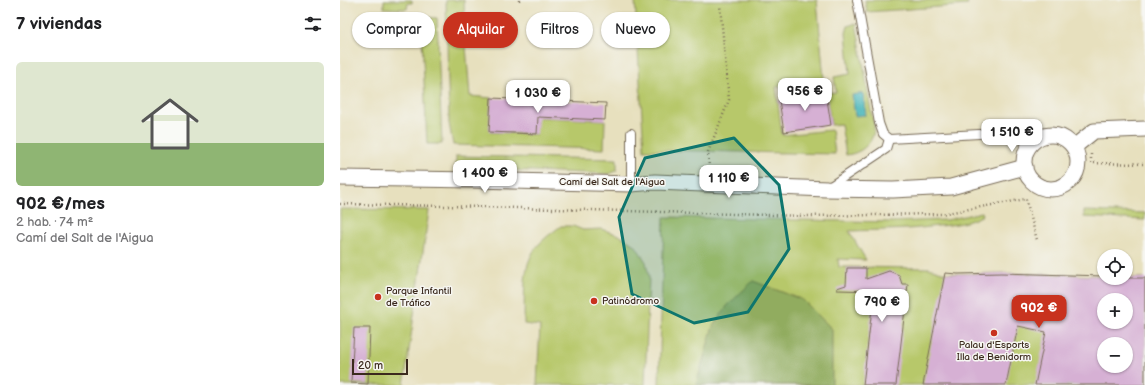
<!DOCTYPE html>
<html lang="es">
<head>
<meta charset="utf-8">
<style>
  :root { --surface:#fff; --page:#f2f2f2; --text:#202124; --muted:#757577; --accent:#c8321e }
  body { margin:0; font-family:"Balsamiq Sans",sans-serif; background:var(--page); color:var(--text); height:100vh; display:flex; flex-direction:column; font-size:15px; white-space:nowrap }
  * { box-sizing:border-box; margin:0 }
  p { font-size:13px; color:var(--muted) }
  .icon { flex:none; width:22px; height:22px; fill:none; stroke:currentColor; stroke-width:2; stroke-linecap:round; stroke-linejoin:round }
  .map { position:relative; flex:1; overflow:hidden }
  .side { display:flex; flex-direction:column; background:var(--surface); width:340px }
  .side>* { flex:none }
  .top-card { position:absolute; left:12px; top:12px; width:380px; height:36px; display:flex; gap:8px }
  .fabs { position:absolute; left:757px; top:249px; display:grid; gap:8px }
  .fabs a { display:grid; place-items:center; width:36px; height:36px; border-radius:50%; background:var(--surface); box-shadow:0 1px 3px #0004; font-size:20px }
  .scale { position:absolute; left:12px; bottom:10px; width:56px; box-sizing:border-box; padding-left:4px; border:2px solid #3b2a1e; border-top:0; font-size:11px; line-height:14px; white-space:nowrap; color:#3b2a1e; -webkit-text-stroke:3px #f6f6f2; paint-order:stroke }
  .price { position:absolute; translate:-50% -34px; padding:0 9px; border-radius:8px; background:#fff; color:#222; font-size:13px; line-height:26px; filter:drop-shadow(0 1px 2px #0008) }
  .price::after { content:''; position:absolute; left:50%; top:24px; width:12px; height:9px; margin-left:-6px; background:inherit; clip-path:polygon(0 0,100% 0,50% 100%) }
  .price.current { background:var(--accent); color:#fff }
  ul { padding:0; list-style:none }
  li { display:grid; align-content:center; gap:8px; height:212px; padding:0 16px }
  li span { display:grid; place-items:center; height:124px; border-radius:6px; color:#555 }
  li>.icon { margin-inline-start:auto }
  span .icon { width:72px; height:72px; fill:#fffc; stroke-width:1 }
  li b { font-size:17px }
  h2 { display:flex; justify-content:space-between; align-items:center; height:48px; padding:0 16px; font-size:17px }
  .pill { padding:0 14px; border-radius:18px; background:var(--surface); box-shadow:0 1px 3px #0004; font-size:14px; line-height:36px }
  .pill.current { background:var(--accent); color:#fff }
  main { display:flex; flex:1; min-height:0 }
  .map>svg:first-child { display:block }
  .green { fill:#b7c86b; stroke:#797944; fill-rule:evenodd }
  .forest { fill:#91ac5f; stroke:#666b3e }
  .water { fill:#41b2b8; stroke:#3e6e6b }
  .building { fill:#d6b0d4; fill-rule:evenodd }
  .lines { fill:none; stroke-linecap:round; stroke-linejoin:round }
  .lane-casing { stroke:#776a56; stroke-width:10 }
  .street-casing { stroke:#776a56; stroke-width:17 }
  .path { stroke:#776a56; stroke-width:2.5; stroke-dasharray:1 3; stroke-linecap:butt }
  .lane { stroke:#fff; stroke-width:8 }
  .street { stroke:#fff; stroke-width:15 }
  .marked { fill:#0f766e; fill-opacity:0.2; stroke:#0f766e; stroke-width:3; stroke-linejoin:round }
  .poi-dot { fill:#c8321e; stroke:#f6f6f2; stroke-width:1.5 }
  .labels { text-anchor:middle; dominant-baseline:central; stroke-width:3; stroke-linejoin:round; paint-order:stroke }
  .street-label { font-size:10px; fill:#3b2a1e; stroke:#f6f6f2 }
  .poi-label { font-size:10px; fill:#3b2a1e; stroke:#f6f6f2; text-anchor:start }
</style>
</head>
<body>
<main>
<section class="side">
<h2>7 viviendas<svg class="icon" aria-label="filters" viewBox="0 0 24 24"><path d="M4 7h16M4 17h16"/><circle cx="9" cy="7" r="2"/><circle cx="15" cy="17" r="2"/></svg></h2>
<ul>
<li><span style="background:linear-gradient(#dfe7d0 65%,#8fb573 0)"><svg class="icon" aria-label="home" viewBox="0 0 24 24"><path d="M3 11l9-7 9 7M6 9v11h12V9"/></svg></span><div><b>902 €/mes</b><p>2 hab. · 74 m²</p><p>Camí del Salt de l'Aigua</p></div></li>
</ul>
</section>
<div class="map">
<svg width="805" height="385" viewBox="0 0 805 385">
  <rect width="100%" height="100%" fill="#f6f6f2"/>
  <filter id="ink" filterUnits="userSpaceOnUse"><feTurbulence type="fractalNoise" baseFrequency=".025" numOctaves="2"/><feDisplacementMap in="SourceGraphic" scale="8" xChannelSelector="R" yChannelSelector="G"/><feConvolveMatrix kernelMatrix="1 2 1 2 8 2 1 2 1" color-interpolation-filters="sRGB"/></filter>
  <filter id="wash" filterUnits="userSpaceOnUse"><feTurbulence type="fractalNoise" baseFrequency=".012" numOctaves="4" result="noise"/><feDisplacementMap in="SourceGraphic" scale="16" xChannelSelector="R" yChannelSelector="G"/><feGaussianBlur stdDeviation="0.9" result="paint"/><feColorMatrix in="noise" values="0 0 0 0 0 0 0 0 0 0 0 0 0 0 0 0 0 1.4 0 .05"/><feComposite in="paint" operator="in"/></filter>
  <g filter="url(#wash)">
    <rect width="100%" height="100%" fill="#e7e0be"/>
    <g class="green">
      <polygon points="44,0 72,0 72,3 68,3 67,9 44,8"/>
      <polygon points="106,0 124,0 125,34 130,96 151,98 150,132 196,134 197,117 265,120 264,149 113,145 109,123"/>
      <polygon points="295,0 477,0 484,80 436,87 442,135 492,130 495,154 304,150"/>
      <polygon points="525,0 627,0 628,5 527,12"/>
      <polygon points="81,17 97,18 102,144 87,144"/>
      <path d="M516 23C521 51 526 78 530 106 531 114 535 123 534 131 532 145 519 154 506 155L501 124 491 125 486 93 496 92 494 77 510 74 506 33 508 26Z"/>
      <polygon points="116,156 277,159 277,170 270,174 116,168"/>
      <polygon points="0,209 89,210 64,385 0,385"/>
      <polygon points="744,211 805,213 805,220 744,217"/>
      <path d="M642 212 643 215C630 223 614 225 598 226 569 230 539 230 509 231L526 260 498 259 499 267 589 268 605 273 618 274 661 273 764 276V278H805V385H319L324 217 551 222 607 220ZM764 300H786V322H764ZM764 344H786V366H764Z"/>
      <path d="M221 226H233L243 230 261 229 279 235 296 246 306 262 309 277 305 385H197L200 326 184 324C185 304 182 274 191 256 197 243 210 234 221 226Z"/>
    </g>
    <polygon class="forest" points="413,281 463,300 492,329 492,385 356,385 373,326 388,305"/>
    <polygon class="water" points="523,93 526,115 515,116 512,95"/>
    <g id="blocks">
      <g class="building">
        <polygon points="486,93 491,125 444,132 439,100"/>
        <polygon points="151,98 266,103 265,120 198,117 197,134 149,132"/>
        <polygon points="507,268 526,268 526,279 549,271 559,275 562,284 568,284 556,385 523,385 534,291 497,290 497,288 506,285"/>
        <path d="M605 273 618 274 661 273 764 276V278H805V385H695L706 332 678 326 666 385H583ZM764 300H786V322H764ZM764 344H786V366H764Z"/>
        <polygon points="14,328 30,328 28,384 11,383"/>
      </g>
    </g>
  </g>
  <g filter="url(#ink)">
    <use href="#blocks" fill-opacity="0" stroke="#776a56" stroke-width="1"/>
    <g class="lines">
      <defs>
        <g id="lane">
          <polyline points="517,0 539,123 543,134 549,139 657,133 677,135 685,141 690,146"/>
          <polyline points="291,133 291,184"/>
          <polyline points="489,187 546,149 549,139"/>
        </g>
        <g id="street">
          <circle cx="711" cy="162" r="27"/>
          <polyline points="734,147 754,131 805,129"/>
          <polyline points="0,178 135,180 291,184 315,182 487,189 553,190 611,187 685,167"/>
        </g>
      </defs>
      <use href="#lane" class="lane-casing"/>
      <use href="#street" class="street-casing"/>
      <g class="path">
        <polyline points="179,0 179,2"/>
        <polyline points="751,154 751,163 805,164"/>
        <polyline points="369,168 368,152 389,100 380,5"/>
        <polyline points="0,204 106,206 466,216 601,214 686,199 697,240"/>
      </g>
      <use href="#lane" class="lane"/>
      <use href="#street" class="street"/>
    </g>
  </g>
  <path class="marked" d="M394 138 439 185 449 249 408 312 354 323 292 294 279 217 305 158Z"/>
  <g class="poi-dot">
    <circle cx="38" cy="297" r="4"/>
    <circle cx="254" cy="301" r="4"/>
    <circle cx="654" cy="333" r="4"/>
  </g>
  <g class="labels">
    <g class="street-label">
      <text x="272" y="182">Camí del Salt de l'Aigua</text>
    </g>
    <g class="poi-label">
      <text x="46" y="291">Parque Infantil<tspan x="46" dy="12">de Tráfico</tspan></text>
      <text x="262" y="301">Patinódromo</text>
      <text x="654" y="345" text-anchor="middle">Palau d'Esports<tspan x="654" dy="12">Illa de Benidorm</tspan></text>
    </g>
  </g>
</svg>
<div class="fabs">
<a><svg class="icon" aria-label="locate" viewBox="0 0 24 24"><circle cx="12" cy="12" r="6"/><path d="M12 2v4M12 18v4M2 12h4M18 12h4"/></svg></a>
<a>+</a>
<a>−</a>
</div>
<div class="scale">20 m</div>
<b class="price" style="left:465px;top:112px">956 €</b>
<b class="price" style="left:198px;top:114px">1 030 €</b>
<b class="price" style="left:672px;top:153px">1 510 €</b>
<b class="price" style="left:145px;top:194px">1 400 €</b>
<b class="price" style="left:389px;top:199px">1 110 €</b>
<b class="price" style="left:542px;top:323px">790 €</b>
<b class="price current" style="left:699px;top:329px">902 €</b>
<div class="top-card">
<a class="pill">Comprar</a>
<a class="pill current">Alquilar</a>
<a class="pill">Filtros</a>
<a class="pill">Nuevo</a>
</div>
</div>
</main>
</body>
</html>
